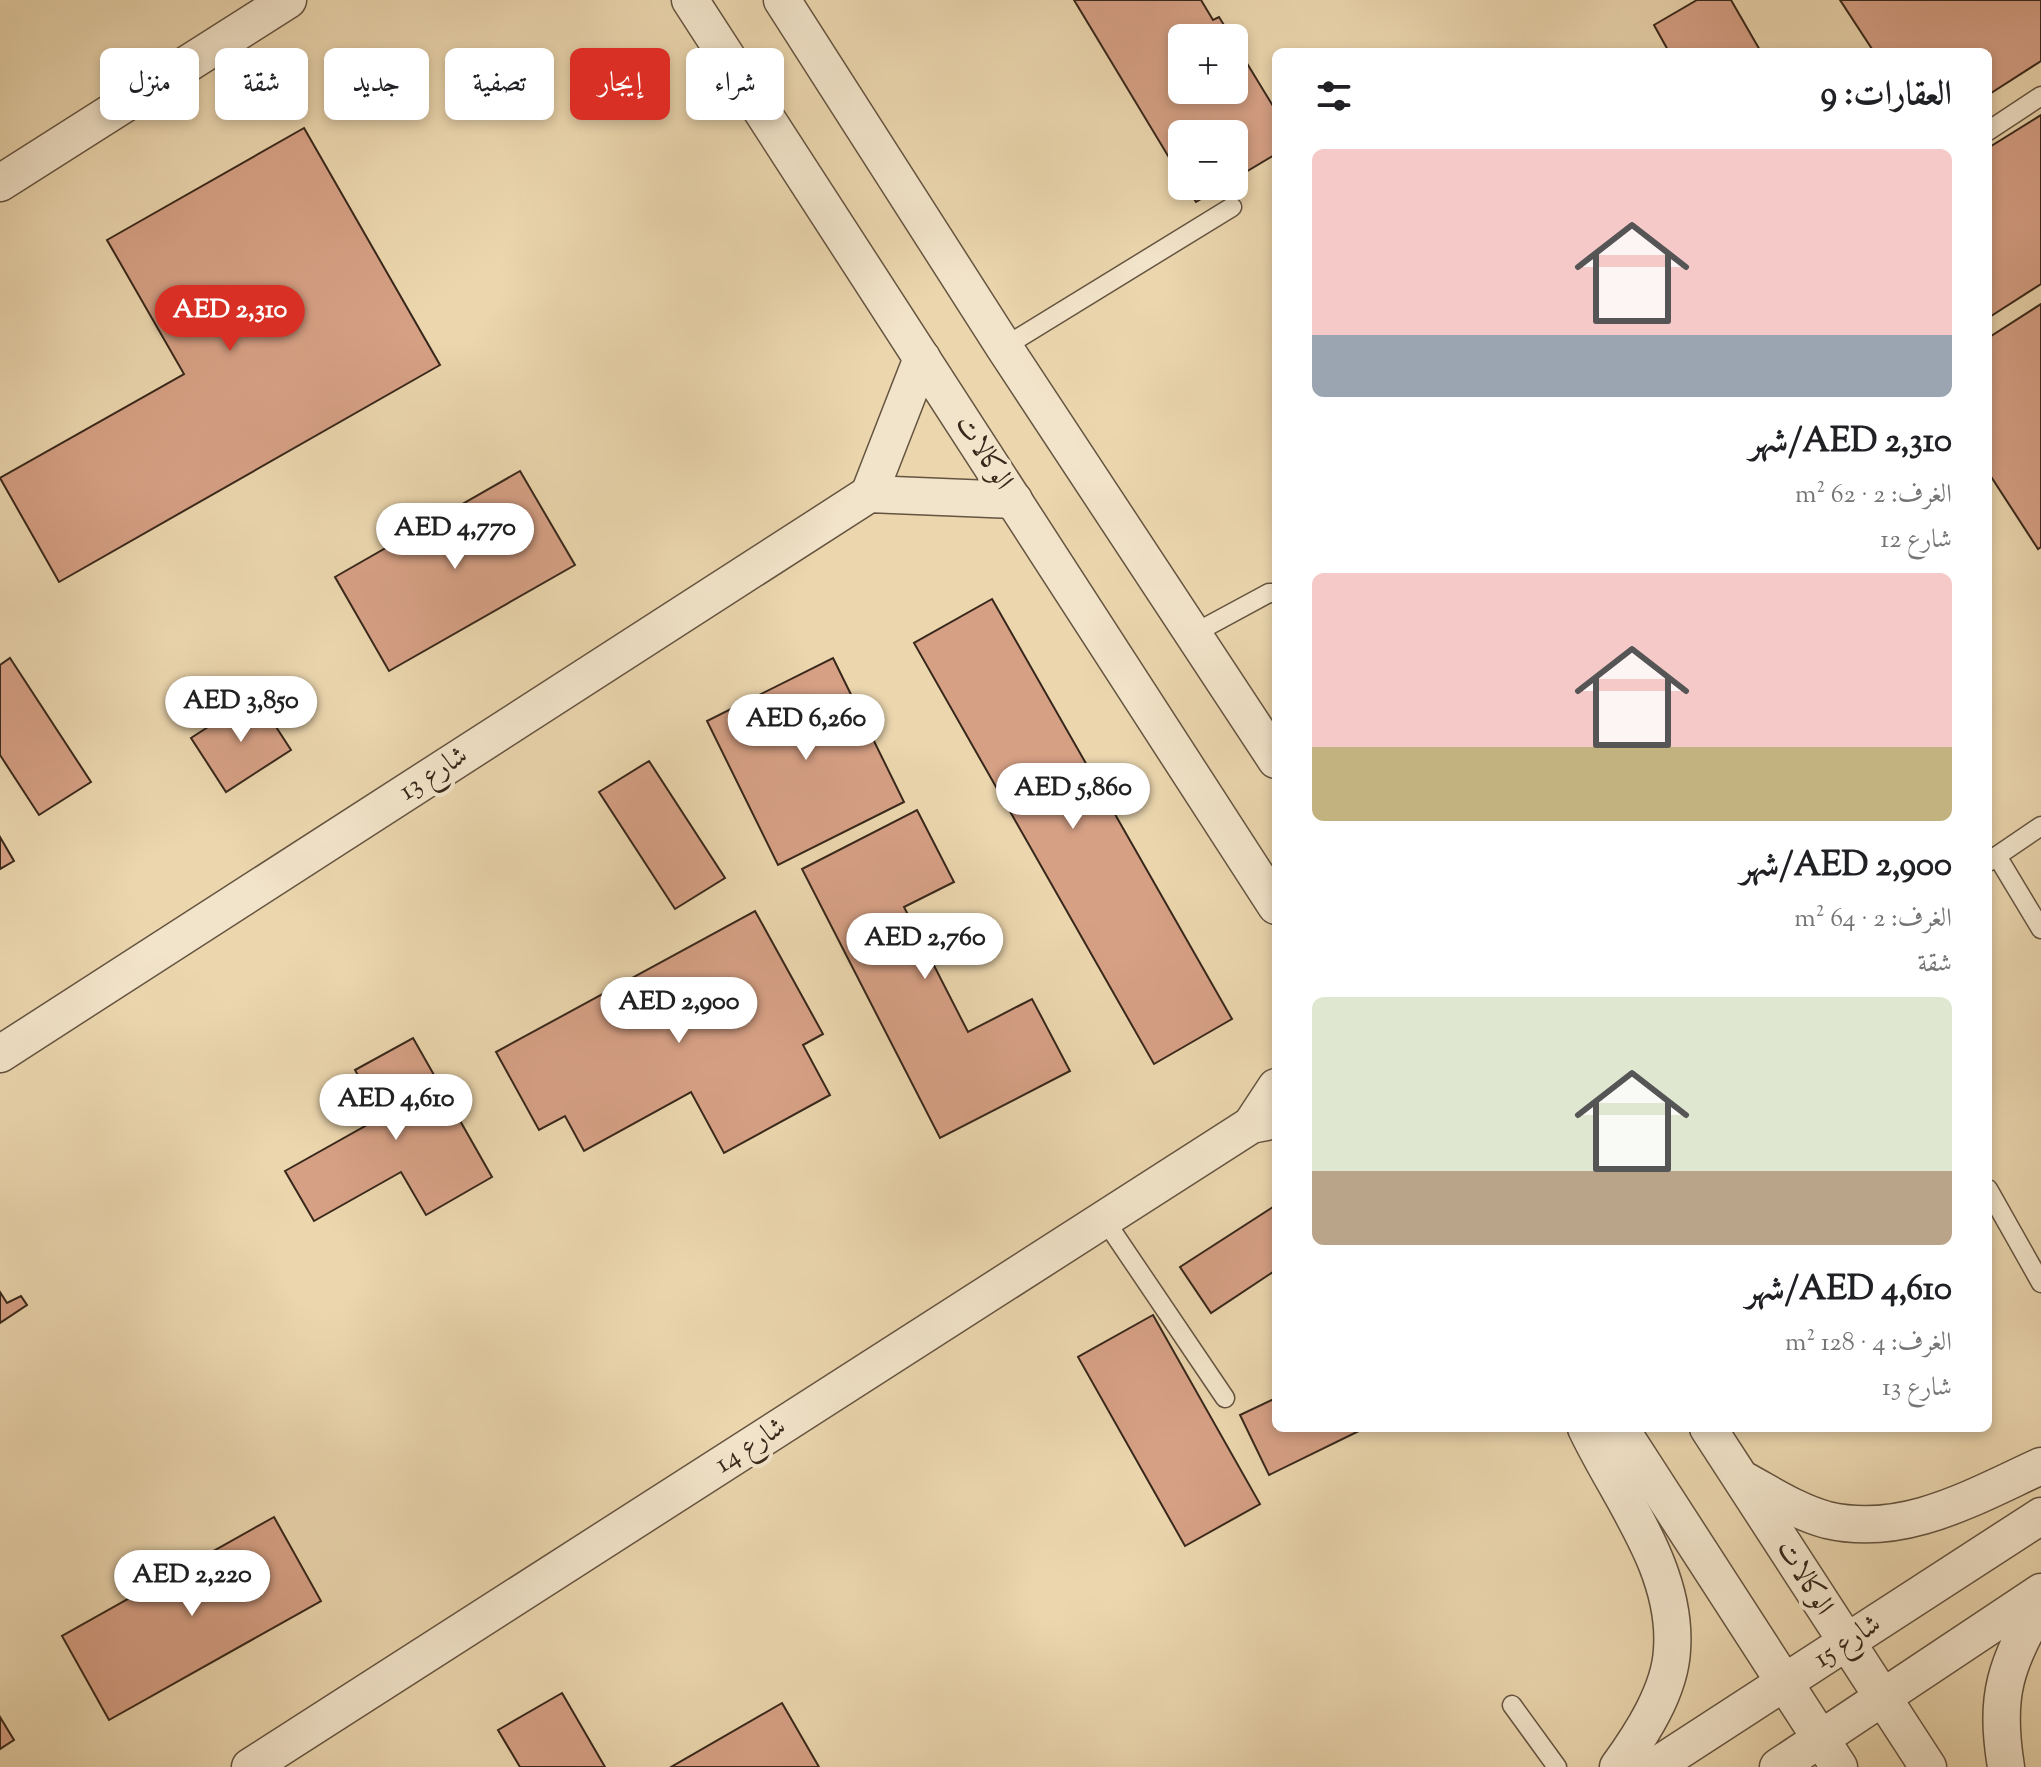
<!DOCTYPE html>
<html lang="ar">
<head>
<meta charset="utf-8">
<style>
  :root { --surface:#fff; --page:#f6f6f6; --text:#202124; --muted:#757577; --accent:#d93025 }
  body { margin:0; font-family:"Sorts Mill Goudy",Amiri,serif; background:var(--page); color:var(--text); direction:rtl; height:100vh; display:flex; flex-direction:column; font-size:30px; white-space:nowrap }
  * { box-sizing:border-box; margin:0 }
  p { font-size:26px; color:var(--muted) }
  .icon { flex:none; width:44px; height:44px; fill:none; stroke:currentColor; stroke-width:2; stroke-linecap:round; stroke-linejoin:round }
  .map { position:relative; flex:1; overflow:hidden; direction:ltr }
  .details { position:absolute; left:1272px; top:48px; width:720px; height:1384px; display:flex; flex-direction:column; background:var(--surface); border-radius:12px; box-shadow:0 4px 12px #0003; direction:rtl }
  .details>* { flex:none }
  .guide { position:absolute; left:24px; top:48px; width:760px; height:72px; direction:rtl; display:flex; gap:16px }
  .tools { position:absolute; left:1168px; top:24px; display:grid; gap:16px }
  .tools a { display:grid; place-items:center; width:80px; height:80px; border-radius:12px; background:var(--surface); box-shadow:0 4px 12px #0003; font-size:40px }
  .price { position:absolute; translate:-50% -68px; padding:0 18px; border-radius:28px; background:#fff; color:#222; font-size:26px; line-height:52px; filter:drop-shadow(0 2px 4px #0008) }
  .price::after { content:''; position:absolute; left:50%; top:48px; width:24px; height:18px; margin-left:-12px; background:inherit; clip-path:polygon(0 0,100% 0,50% 100%) }
  .price.active { background:var(--accent); color:#fff }
  ul { padding:0; list-style:none }
  li { display:grid; align-content:center; gap:16px; height:424px; padding:0 40px }
  li span { display:grid; place-items:center; height:248px; border-radius:12px; color:#555 }
  li>.icon { margin-inline-start:auto }
  span .icon { width:144px; height:144px; fill:#fffc; stroke-width:1 }
  li b { font-size:34px }
  h2 { display:flex; justify-content:space-between; align-items:center; height:96px; padding:0 40px; font-size:34px }
  .chip { padding:0 28px; border-radius:12px; background:var(--surface); box-shadow:0 4px 12px #0003; font-size:28px; line-height:72px }
  .chip.active { background:var(--accent); color:#fff }
  .map>svg:first-child { display:block }
  .building { fill:#d6a085; stroke:#38281b; stroke-width:2 }
  .lines { fill:none; stroke-linecap:round; stroke-linejoin:round }
  .service-casing { stroke:#655440; stroke-width:21 }
  .minor-casing { stroke:#655440; stroke-width:39 }
  .service { stroke:#f2e4ca; stroke-width:18 }
  .minor { stroke:#f2e4ca; stroke-width:36 }
  .labels { text-anchor:middle; dominant-baseline:central; stroke-width:8; stroke-linejoin:round; paint-order:stroke }
  .street-label { font-size:28px; fill:#38281b; stroke:#f2e4ca }
</style>
</head>
<body>
<div class="map">
<svg width="2041" height="1767" viewBox="0 0 2041 1767">
  <rect width="100%" height="100%" fill="#ebd6ae"/>
  <filter id="stains"><feTurbulence type="fractalNoise" baseFrequency=".0025" numOctaves="4"/><feColorMatrix values="0 0 0 0 .2 0 0 0 0 .09 0 0 0 0 .02 0 0 0 .5 -.17"/></filter>
  <radialGradient id="worn" r=".72"><stop offset=".6" stop-color="#630" stop-opacity="0"/><stop offset="1" stop-color="#630" stop-opacity=".3"/></radialGradient>
  <g class="building">
    <polygon points="1074,0 1201,0 1213,20 1219,17 1232,38 1182,38 1182,90 1234,90 1234,42 1276,111 1276,154 1234,179 1234,134 1182,134 1182,179"/>
    <polygon points="1697,0 1731,0 1761,52 1669,52 1654,25"/>
    <polygon points="1840,0 2041,0 2041,61 1988,95 1988,52 1874,52"/>
    <polygon points="2041,115 2041,284 1988,318 1988,148"/>
    <polygon points="304,128 440,365 59,582 0,478 184,374 107,240"/>
    <polygon points="1186,186 1223,186 1196,202"/>
    <polygon points="2041,304 2041,547 2038,549 1988,472 1988,338"/>
    <polygon points="520,471 575,565 389,671 335,577"/>
    <polygon points="992,599 1232,1019 1154,1064 914,643"/>
    <polygon points="10,658 91,782 39,815 0,755 0,665"/>
    <polygon points="833,658 904,802 778,865 707,721"/>
    <polygon points="256,696 291,750 226,792 191,738"/>
    <polygon points="649,761 725,878 675,909 599,792"/>
    <polygon points="917,810 954,882 904,907 968,1032 1032,999 1070,1071 940,1138 802,869"/>
    <polygon points="0,837 14,861 0,869"/>
    <polygon points="755,911 823,1034 803,1045 830,1095 724,1153 691,1092 584,1151 565,1116 539,1130 496,1052"/>
    <polygon points="413,1038 492,1177 426,1215 401,1172 314,1221 285,1171 381,1117 355,1070"/>
    <polygon points="1276,1205 1276,1270 1211,1313 1180,1267"/>
    <polygon points="0,1292 7,1303 21,1296 27,1305 0,1323"/>
    <polygon points="1153,1315 1260,1504 1185,1546 1078,1357"/>
    <polygon points="1276,1398 1276,1428 1365,1428 1269,1475 1240,1415"/>
    <polygon points="274,1517 321,1601 109,1720 62,1636"/>
    <polygon points="562,1693 605,1767 520,1767 498,1730"/>
    <polygon points="782,1703 819,1767 671,1767"/>
    <polygon points="0,1717 14,1740 0,1749"/>
  </g>
  <g class="lines">
    <defs>
      <g id="service">
        <polyline points="1988,131 2041,96"/>
        <polyline points="1004,347 1232,207"/>
        <polyline points="1193,634 1269,593 1276,593"/>
        <polyline points="1997,856 2041,929"/>
        <polyline points="1988,862 2041,826"/>
        <polyline points="1988,1189 2041,1283"/>
        <polyline points="1104,1219 1225,1398"/>
        <polyline points="1512,1705 1557,1767"/>
      </g>
      <g id="minor">
        <polyline points="690,0 1276,906"/>
        <polyline points="782,0 1004,347 1276,760"/>
        <polyline points="0,183 288,0"/>
        <polyline points="869,494 922,358"/>
        <polyline points="0,1054 869,494 1014,500"/>
        <polyline points="1251,1125 1276,1087"/>
        <path d="M1586 1428C1619 1498 1678 1569 1672 1650 1670 1691 1641 1735 1618 1767"/>
        <polyline points="1620,1428 1839,1767"/>
        <polyline points="1708,1428 1928,1767"/>
        <path d="M1744 1480C1770 1494 1797 1512 1827 1520 1904 1538 1973 1497 2041 1466"/>
        <polyline points="250,1767 1251,1125 1276,1120"/>
        <polyline points="1654,1767 2041,1516"/>
        <polyline points="1778,1767 2041,1592"/>
        <path d="M2006 1767C1994 1693 2006 1666 2041 1602"/>
      </g>
    </defs>
    <use href="#service" class="service-casing"/>
    <use href="#minor" class="minor-casing"/>
    <use href="#service" class="service"/>
    <use href="#minor" class="minor"/>
  </g>
  <g class="labels">
    <g class="street-label">
      <text transform="translate(983 453) rotate(57)">الوكالات</text>
      <text transform="translate(434 774) rotate(-33)">شارع 13</text>
      <text transform="translate(751 1446) rotate(-33)">شارع 14</text>
      <text transform="translate(1804 1578) rotate(58)">الوكالات</text>
      <text transform="translate(1848 1642) rotate(-33)">شارع 15</text>
    </g>
  </g>
  <rect width="100%" height="100%" filter="url(#stains)"/>
  <rect width="100%" height="100%" fill="url(#worn)"/>
</svg>
<div class="tools">
<a>+</a>
<a>−</a>
</div>
<b class="price active" style="left:230px;top:353px">AED 2,310</b>
<b class="price" style="left:455px;top:571px">AED 4,770</b>
<b class="price" style="left:241px;top:744px">AED 3,850</b>
<b class="price" style="left:806px;top:762px">AED 6,260</b>
<b class="price" style="left:1073px;top:831px">AED 5,860</b>
<b class="price" style="left:925px;top:981px">AED 2,760</b>
<b class="price" style="left:679px;top:1045px">AED 2,900</b>
<b class="price" style="left:396px;top:1142px">AED 4,610</b>
<b class="price" style="left:192px;top:1618px">AED 2,220</b>
<div class="guide">
<a class="chip">شراء</a>
<a class="chip active">إيجار</a>
<a class="chip">تصفية</a>
<a class="chip">جديد</a>
<a class="chip">شقة</a>
<a class="chip">منزل</a>
</div>
<section class="details">
<h2>العقارات: 9<svg class="icon" aria-label="filters" viewBox="0 0 24 24"><path d="M4 7h16M4 17h16"/><circle cx="9" cy="7" r="2"/><circle cx="15" cy="17" r="2"/></svg></h2>
<ul>
<li><span style="background:linear-gradient(#f6c9c9 75%,#9aa5b1 0)"><svg class="icon" aria-label="home" viewBox="0 0 24 24"><path d="M3 11l9-7 9 7M6 9v11h12V9"/></svg></span><div><b>AED 2,310/شهر</b><p>الغرف: 2 · 62 m²</p><p>شارع 12</p></div></li>
<li><span style="background:linear-gradient(#f6c9c9 70%,#c2b280 0)"><svg class="icon" aria-label="home" viewBox="0 0 24 24"><path d="M3 11l9-7 9 7M6 9v11h12V9"/></svg></span><div><b>AED 2,900/شهر</b><p>الغرف: 2 · 64 m²</p><p>شقة</p></div></li>
<li><span style="background:linear-gradient(#dfe7d0 70%,#b9a48a 0)"><svg class="icon" aria-label="home" viewBox="0 0 24 24"><path d="M3 11l9-7 9 7M6 9v11h12V9"/></svg></span><div><b>AED 4,610/شهر</b><p>الغرف: 4 · 128 m²</p><p>شارع 13</p></div></li>
</ul>
</section>
</div>
</body>
</html>
